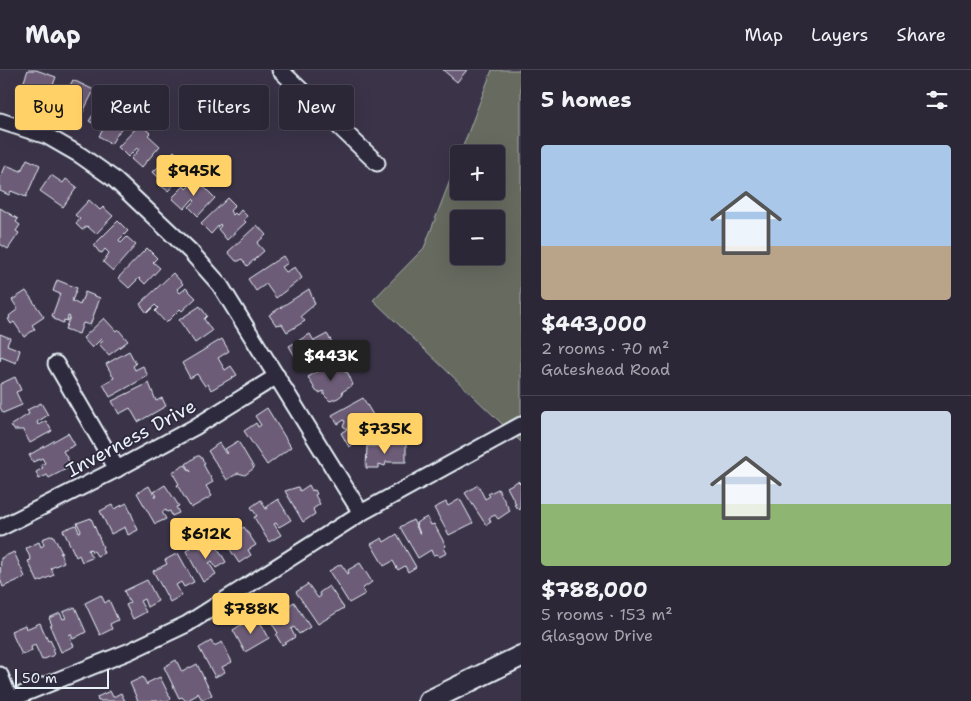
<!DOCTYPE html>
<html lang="en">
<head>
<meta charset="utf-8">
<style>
  :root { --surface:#2c2737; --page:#383342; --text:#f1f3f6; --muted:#a6a5ad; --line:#484452; --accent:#ffd166 }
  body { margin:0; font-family:"Shantell Sans",sans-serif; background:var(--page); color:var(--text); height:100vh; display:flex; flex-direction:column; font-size:19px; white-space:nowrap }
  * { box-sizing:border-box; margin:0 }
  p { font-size:16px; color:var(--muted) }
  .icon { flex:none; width:28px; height:28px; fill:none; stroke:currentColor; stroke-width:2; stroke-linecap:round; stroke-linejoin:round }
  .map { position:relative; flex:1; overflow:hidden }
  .sheet { display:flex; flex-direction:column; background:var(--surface); width:450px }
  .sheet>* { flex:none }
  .guide { position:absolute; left:15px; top:15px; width:430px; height:45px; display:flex; gap:10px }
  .buttons { position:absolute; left:450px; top:75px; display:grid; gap:10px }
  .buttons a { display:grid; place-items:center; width:55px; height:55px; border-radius:5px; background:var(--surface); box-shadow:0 5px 20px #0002,0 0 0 1px var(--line); font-size:25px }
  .scale { position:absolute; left:15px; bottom:12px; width:94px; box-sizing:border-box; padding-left:5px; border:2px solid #e8f1f8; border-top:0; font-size:14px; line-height:18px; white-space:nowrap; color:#e8f1f8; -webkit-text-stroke:4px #2f2a3d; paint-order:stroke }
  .price { position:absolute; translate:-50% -42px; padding:0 11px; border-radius:5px; background:var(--accent); color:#111; font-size:16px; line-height:32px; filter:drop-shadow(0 1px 2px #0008) }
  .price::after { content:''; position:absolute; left:50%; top:30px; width:15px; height:11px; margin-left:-8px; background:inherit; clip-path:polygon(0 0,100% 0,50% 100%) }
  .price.selected { background:#222; color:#fff }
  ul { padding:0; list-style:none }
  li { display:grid; align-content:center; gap:10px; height:265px; padding:0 20px }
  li+li { border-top:1px solid var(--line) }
  li span { display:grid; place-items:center; height:155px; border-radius:5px; color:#555 }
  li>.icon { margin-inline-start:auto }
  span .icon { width:90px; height:90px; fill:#fffc; stroke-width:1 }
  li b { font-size:21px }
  h2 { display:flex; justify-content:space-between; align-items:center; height:60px; padding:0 20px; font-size:21px }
  .chip { padding:0 18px; border-radius:5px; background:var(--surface); box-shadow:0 5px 20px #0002,0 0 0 1px var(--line); font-size:18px; line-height:45px }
  .chip.selected { background:var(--accent); color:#111 }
  header { display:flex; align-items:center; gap:30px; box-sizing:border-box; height:70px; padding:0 25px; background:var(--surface); border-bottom:1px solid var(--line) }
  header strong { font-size:24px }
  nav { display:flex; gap:28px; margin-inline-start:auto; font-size:18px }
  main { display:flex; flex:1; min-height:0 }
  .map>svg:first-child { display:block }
  .green { fill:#666b5e; stroke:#a7aeab; fill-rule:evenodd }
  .building { fill:#6d5c77; stroke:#e8f1f8 }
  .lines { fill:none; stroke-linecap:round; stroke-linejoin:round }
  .minor-casing { stroke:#e8f1f8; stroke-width:19 }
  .secondary-casing { stroke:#e8f1f8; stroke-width:24 }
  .minor { stroke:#2f2a3d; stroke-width:15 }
  .secondary { stroke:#2f2a3d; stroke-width:20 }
  .labels { text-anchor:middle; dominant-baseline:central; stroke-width:4; stroke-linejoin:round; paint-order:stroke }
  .street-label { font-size:19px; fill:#e8f1f8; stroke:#2f2a3d }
</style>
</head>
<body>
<header>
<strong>Map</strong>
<nav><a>Map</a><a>Layers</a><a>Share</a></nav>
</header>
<main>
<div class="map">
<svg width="521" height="631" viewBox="0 0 521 631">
  <rect width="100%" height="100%" fill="#3b3449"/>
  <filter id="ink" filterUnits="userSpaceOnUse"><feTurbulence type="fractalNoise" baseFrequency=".02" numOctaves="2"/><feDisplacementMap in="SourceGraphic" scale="10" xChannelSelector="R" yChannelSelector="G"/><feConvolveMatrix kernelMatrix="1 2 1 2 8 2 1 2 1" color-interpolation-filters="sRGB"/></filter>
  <g filter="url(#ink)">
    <path class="green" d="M492 0H521V372L373 230 424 178 459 87V121H496V84H460ZM459 149H496V186H459Z"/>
    <g class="building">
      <polygon points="28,0 36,0 56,7 44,39 32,34 33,30 19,25"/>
      <polygon points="443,0 467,0 457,12"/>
      <polygon points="73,10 94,20 78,52 66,48 66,42 58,38"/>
      <polygon points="108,29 114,33 112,36 114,38 113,40 117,43 120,39 127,43 124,47 127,49 111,74 99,66 106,55 105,54 102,59 89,51 103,30 106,32"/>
      <polygon points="140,54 150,63 148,65 160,76 141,98 131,89 139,79 137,78 128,87 118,77"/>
      <polygon points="174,81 191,97 168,121 157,113 159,108 153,102"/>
      <polygon points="27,89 40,95 26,127 11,121 9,125 0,121 0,109 6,95 21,101"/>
      <polygon points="51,105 63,113 66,109 77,117 63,137 40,121"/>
      <polygon points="196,109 215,128 198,146 189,137 195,131 193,129 184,139 172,128 184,116 186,119"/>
      <polygon points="228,128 235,135 230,141 233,145 235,143 237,145 241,140 247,146 244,150 246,152 227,170 218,159 221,156 220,154 211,164 201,154"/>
      <polygon points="89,130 100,140 103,137 113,146 96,164 87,156 82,160 76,154 80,149 75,145"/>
      <polygon points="0,138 18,149 16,152 20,155 16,161 19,163 8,179 0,174"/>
      <polygon points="118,151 128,161 119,170 121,173 127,167 136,175 113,201 103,192 109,183 105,179 102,183 99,182 94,175"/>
      <polygon points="257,155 266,165 257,173 264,181 247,196 242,189 239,191 236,191 228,182"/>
      <polygon points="147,178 157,188 153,192 160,198 145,214 139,208 129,218 118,208"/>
      <polygon points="283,186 288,193 282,197 286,202 295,197 302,208 276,228 266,214 256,221 248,209"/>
      <polygon points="173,203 183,214 177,219 180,223 186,218 196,228 182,241 180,239 166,253 155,241 158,238 155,235 147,243 140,234"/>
      <polygon points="57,210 77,218 72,231 80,235 85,222 100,228 90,255 83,253 79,264 65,259 70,247 68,246 67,251 64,250 63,253 54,249 54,247 52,246 60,224 53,221"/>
      <polygon points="309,219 315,234 301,246 305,251 287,262 282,254 276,255 269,245"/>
      <polygon points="26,221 44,247 32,255 35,259 24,267 14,252 11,254 8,249 10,248 9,246 18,239 12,230"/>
      <polygon points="200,236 207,246 204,249 212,261 195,273 179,250"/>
      <polygon points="104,248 116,261 118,259 128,271 109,285 99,274 103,271 101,269 92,278 83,268"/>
      <polygon points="0,264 10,268 7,275 20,280 16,293 1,287 0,291"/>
      <polygon points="310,264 314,271 327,264 337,280 307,298 300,285 296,288 289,276"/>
      <polygon points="222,269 229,281 218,288 225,300 231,296 237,305 211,320 208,314 205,316 197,304 190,308 182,293"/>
      <polygon points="129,281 136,294 133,296 135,300 143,296 148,306 110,327 103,314 114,308 106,294"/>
      <polygon points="340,293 345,302 348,303 353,315 342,322 343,324 338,328 330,331 324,325 324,321 319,323 316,321 308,307 329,295 330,298"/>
      <polygon points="15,307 21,320 16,322 22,335 3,343 0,337 0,314"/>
      <polygon points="149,313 156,331 162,328 166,336 138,352 130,338 119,344 112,331"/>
      <polygon points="363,328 380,357 369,364 368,362 361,366 362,369 349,377 341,363 347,359 343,356 345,352 344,350 338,354 332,345"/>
      <polygon points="41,333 48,345 37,352 38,355 46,351 52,361 30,373 23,360 14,360 11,355 29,344 27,340"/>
      <polygon points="267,338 291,377 267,395 244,361 256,353 258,357 261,355 255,346"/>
      <polygon points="68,363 75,375 63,381 72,396 49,408 47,405 39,409 36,402 43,398 41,395 45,393 42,388 33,392 29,385"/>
      <polygon points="238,371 254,398 245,405 238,403 227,410 208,381 219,373 226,384 228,383 225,379"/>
      <polygon points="382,374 406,374 406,392 386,392 385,396 379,394 379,398 366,398 367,376 382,376"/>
      <polygon points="197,386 200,386 205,393 203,394 213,412 206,416 212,426 191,438 177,415 179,414 172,402 185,395 191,402 186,394"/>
      <polygon points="518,411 521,414 520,440 514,435 516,434 507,417"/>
      <polygon points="165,415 179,436 176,437 179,443 172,446 170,441 167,442 166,440 162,442 166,449 155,454 137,423 149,416 155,427 157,426 154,422"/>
      <polygon points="309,415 312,421 315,420 317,424 315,425 320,434 313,439 315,444 303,452 285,421 298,417 300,421"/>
      <polygon points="478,415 485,429 490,426 488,424 498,419 510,441 498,449 495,445 489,448 491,452 486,455 465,423"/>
      <polygon points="278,429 291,450 279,457 276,453 274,454 281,465 269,472 254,447 257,446 251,437 261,430 266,439 268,438 267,436"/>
      <polygon points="460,429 473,453 449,465 434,438 446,432 448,436"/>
      <polygon points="127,433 138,460 128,465 125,457 111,464 100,441 112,435 114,439"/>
      <polygon points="427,447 431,455 434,454 446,476 444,478 447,483 439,487 437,484 433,485 431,480 418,488 400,457 413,450 420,464 416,453"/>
      <polygon points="91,448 103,477 102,478 104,483 97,486 94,481 92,482 91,479 88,480 92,488 82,492 79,485 76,487 63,460 76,455 79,462 81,461 77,453"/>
      <polygon points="231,455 236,462 244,457 256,475 248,480 251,485 239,493 219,463"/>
      <polygon points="397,464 416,497 408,502 405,496 398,500 393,491 384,496 371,474 382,468 384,472"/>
      <polygon points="53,465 62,483 60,483 64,492 51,498 54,505 38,512 28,491 31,490 26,478 39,472 41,477 44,475 42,469"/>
      <polygon points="214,472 226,492 216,498 212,491 209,493 216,504 203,512 186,481 197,473 201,479"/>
      <polygon points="14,482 25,507 3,517 0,509 1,488"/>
      <polygon points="178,483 194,512 184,517 181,512 176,515 182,525 170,532 153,501 167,494 165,490"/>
      <polygon points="360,493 372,512 362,519 365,524 349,533 329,501 341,494 348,504 349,503 348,500"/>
      <polygon points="147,510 158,531 147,537 144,529 140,531 146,542 133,549 126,535 130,533 124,521"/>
      <polygon points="308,514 318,528 321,526 319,523 329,516 344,538 318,554 296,522"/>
      <polygon points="101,525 105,533 109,530 118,550 110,554 112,559 100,565 85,533"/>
      <polygon points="294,532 310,557 299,564 294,557 291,559 295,567 282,575 276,565 278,563 264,541 276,534 283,545 284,544 282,540"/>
      <polygon points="75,537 86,562 73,569 71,564 69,565 74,576 61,582 50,556 52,555 49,548 60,543 63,549 66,548 63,542"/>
      <polygon points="259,550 269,568 245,582 233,560 244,553 247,557"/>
      <polygon points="40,553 48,571 50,570 54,578 52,579 54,585 42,590 35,575 31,577 32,581 22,585 11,561 25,555 26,559"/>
      <polygon points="211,571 214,576 222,572 232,592 222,597 225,602 215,607 199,578"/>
      <polygon points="176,590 182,602 197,594 212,625 202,630 198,623 197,625 186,631 182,627 179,628 164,597"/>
      <polygon points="143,607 147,615 147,613 160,607 171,629 167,631 138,631 130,613"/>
      <polygon points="110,621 113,627 121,623 125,631 98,631 97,627"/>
    </g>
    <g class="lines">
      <defs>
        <g id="minor">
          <polyline points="280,0 377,93"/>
          <polyline points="0,51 47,66 80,85 114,109 190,181 220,215 361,443"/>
          <polyline points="56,294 117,399"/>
          <polyline points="0,458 117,399 195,357 277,306"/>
          <polyline points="0,605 10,630"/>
          <polyline points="6,631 130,581 187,554 361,443 521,355"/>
        </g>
        <polyline id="secondary" points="429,631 521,586"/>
      </defs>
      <use href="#minor" class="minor-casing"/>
      <use href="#secondary" class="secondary-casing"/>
      <use href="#minor" class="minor"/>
      <use href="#secondary" class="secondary"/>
    </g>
  </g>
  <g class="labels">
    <g class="street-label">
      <text transform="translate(131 368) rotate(-28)">Inverness Drive</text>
    </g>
  </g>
</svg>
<div class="buttons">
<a>+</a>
<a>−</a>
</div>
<div class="scale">50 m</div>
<b class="price" style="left:194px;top:127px">$945K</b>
<b class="price selected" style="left:331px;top:312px">$443K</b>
<b class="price" style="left:385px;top:385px">$735K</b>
<b class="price" style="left:206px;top:490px">$612K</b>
<b class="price" style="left:251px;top:565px">$788K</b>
<div class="guide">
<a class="chip selected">Buy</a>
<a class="chip">Rent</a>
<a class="chip">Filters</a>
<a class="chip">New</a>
</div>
</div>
<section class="sheet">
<h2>5 homes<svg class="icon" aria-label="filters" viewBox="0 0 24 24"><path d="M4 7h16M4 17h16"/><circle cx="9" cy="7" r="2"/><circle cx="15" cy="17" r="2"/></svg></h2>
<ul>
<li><span style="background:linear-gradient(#a9c7e8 65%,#b9a48a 0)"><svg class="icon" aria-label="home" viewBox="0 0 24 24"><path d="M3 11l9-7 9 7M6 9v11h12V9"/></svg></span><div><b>$443,000</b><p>2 rooms · 70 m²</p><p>Gateshead Road</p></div></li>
<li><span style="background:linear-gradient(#c9d6e8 60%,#8fb573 0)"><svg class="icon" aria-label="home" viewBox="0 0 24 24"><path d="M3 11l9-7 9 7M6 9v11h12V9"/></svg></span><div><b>$788,000</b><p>5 rooms · 153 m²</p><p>Glasgow Drive</p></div></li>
</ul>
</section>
</main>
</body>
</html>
